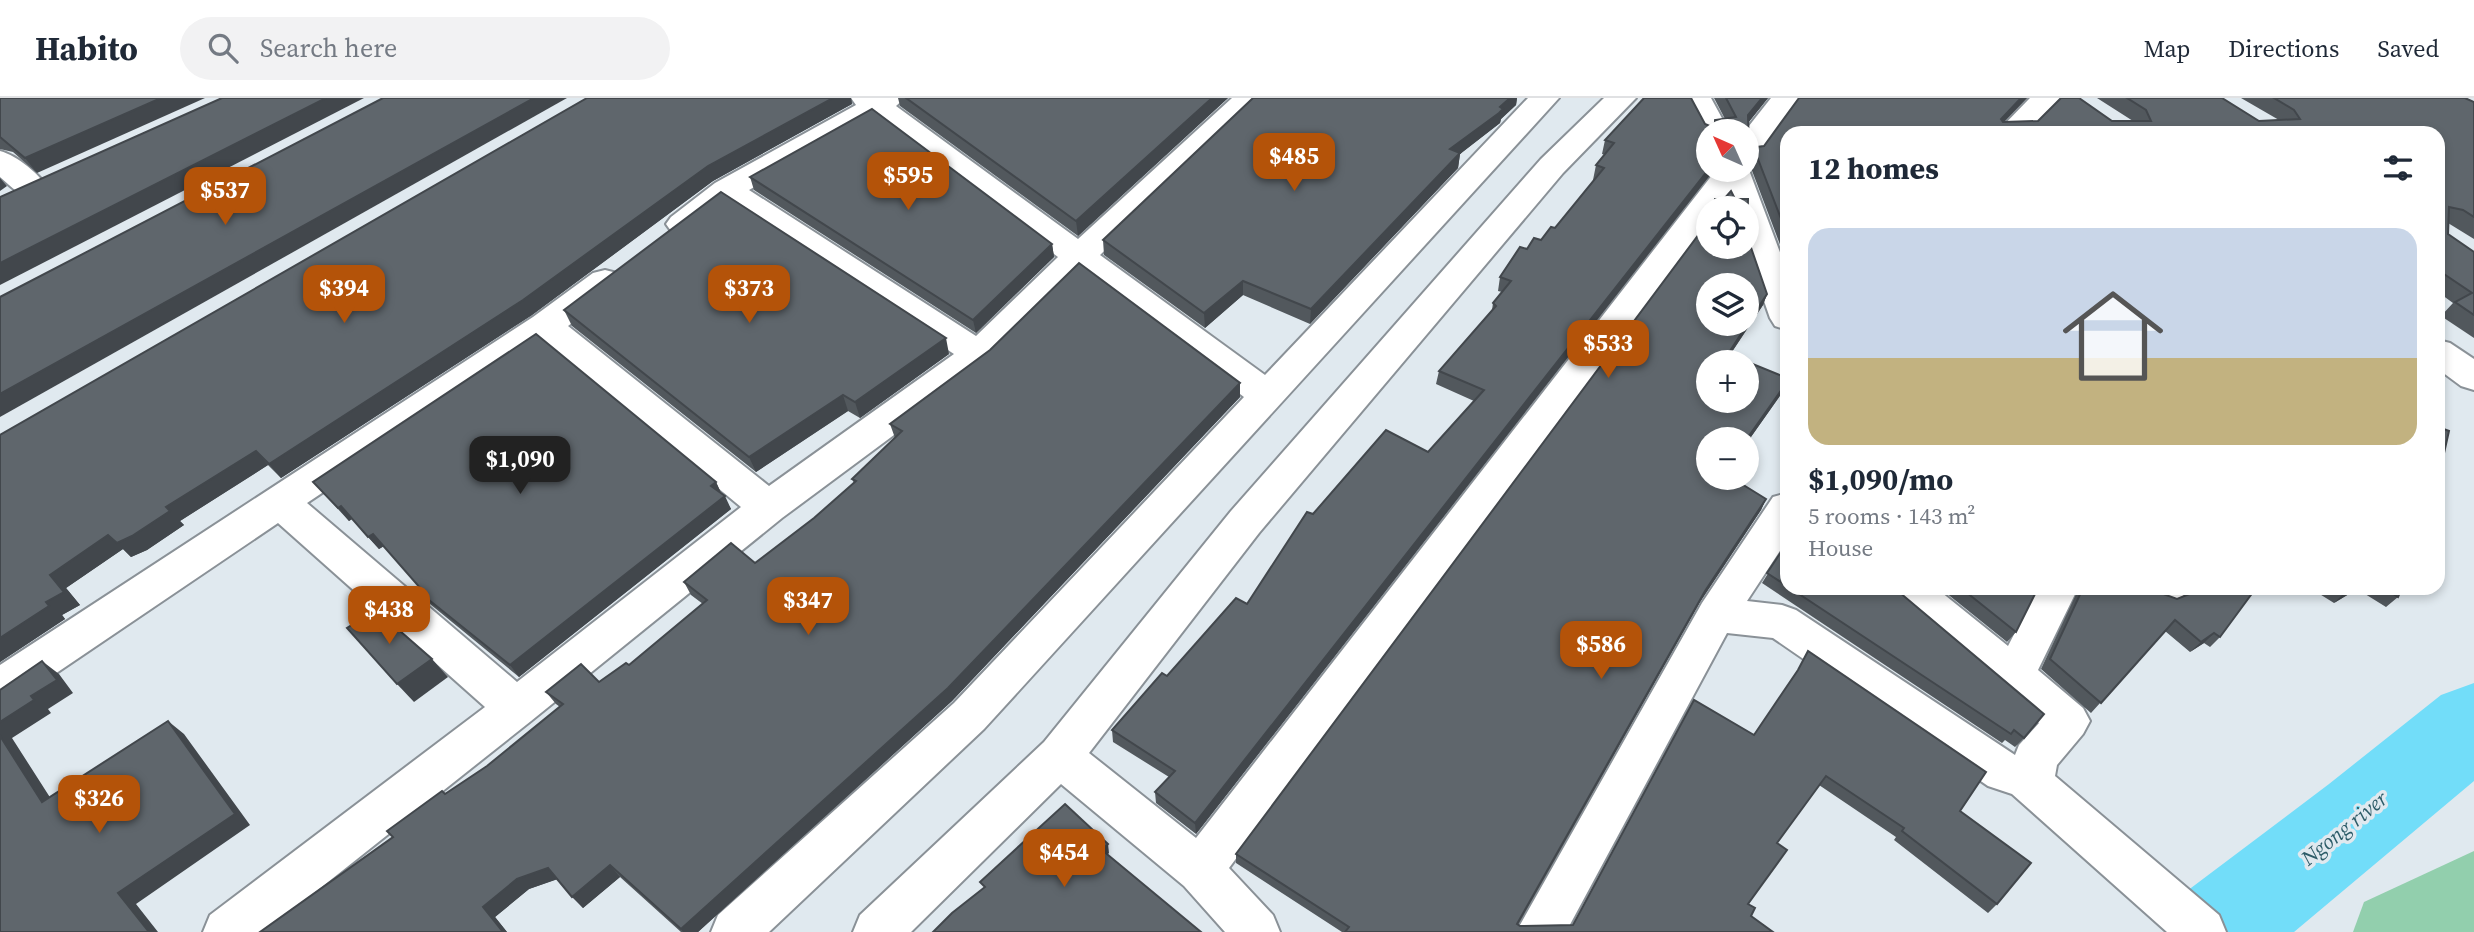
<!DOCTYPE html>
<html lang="en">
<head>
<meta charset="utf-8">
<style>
  :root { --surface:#fff; --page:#f2f2f3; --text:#1f2937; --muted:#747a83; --line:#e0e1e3; --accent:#b45309 }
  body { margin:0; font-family:"Source Serif 4",serif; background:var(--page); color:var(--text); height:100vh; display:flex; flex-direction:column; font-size:26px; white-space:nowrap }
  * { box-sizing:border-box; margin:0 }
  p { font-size:23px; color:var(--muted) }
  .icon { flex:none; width:38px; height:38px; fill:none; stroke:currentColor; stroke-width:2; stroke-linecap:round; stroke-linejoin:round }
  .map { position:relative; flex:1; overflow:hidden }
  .drawer { position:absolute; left:1780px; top:28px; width:665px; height:469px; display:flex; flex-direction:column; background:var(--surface); border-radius:21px; box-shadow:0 4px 10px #0003 }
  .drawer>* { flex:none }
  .needle { width:46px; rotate:315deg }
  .fabs { position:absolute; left:1696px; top:21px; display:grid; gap:14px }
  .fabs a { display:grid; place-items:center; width:63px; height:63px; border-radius:50%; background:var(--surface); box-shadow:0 4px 10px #0003; font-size:35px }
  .price { position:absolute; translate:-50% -60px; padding:0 16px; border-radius:14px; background:var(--accent); color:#fff; font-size:23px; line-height:46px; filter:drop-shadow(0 2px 4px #0008) }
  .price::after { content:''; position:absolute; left:50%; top:42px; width:21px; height:16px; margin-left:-10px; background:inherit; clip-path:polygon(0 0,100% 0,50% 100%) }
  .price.selected { background:#222; color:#fff }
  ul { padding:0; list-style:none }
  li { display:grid; align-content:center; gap:14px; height:371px; padding:0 28px }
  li+li { border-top:2px solid var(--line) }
  li span { display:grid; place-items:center; height:217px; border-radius:21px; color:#555 }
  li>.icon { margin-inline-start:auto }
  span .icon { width:126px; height:126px; fill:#fffc; stroke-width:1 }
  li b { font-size:30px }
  h2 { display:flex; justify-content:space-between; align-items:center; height:84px; padding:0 28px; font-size:30px }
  header { display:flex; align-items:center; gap:42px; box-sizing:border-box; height:98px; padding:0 35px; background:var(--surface); border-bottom:2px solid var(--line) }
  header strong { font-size:33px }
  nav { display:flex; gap:38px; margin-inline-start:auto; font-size:24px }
  .search { width:490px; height:63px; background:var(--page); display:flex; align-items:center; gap:18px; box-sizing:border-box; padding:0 24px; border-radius:38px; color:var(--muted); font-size:26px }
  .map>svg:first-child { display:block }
  .green { fill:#92cfad }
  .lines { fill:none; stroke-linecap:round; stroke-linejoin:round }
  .river { fill:#72ddf9; fill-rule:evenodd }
  .street-casing { stroke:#8a9197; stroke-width:4 }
  .street { fill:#fff; fill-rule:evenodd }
  .wall { fill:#52585d; fill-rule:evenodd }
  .shaded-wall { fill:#42474c }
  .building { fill:#5f666c; stroke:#42474c; stroke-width:2; fill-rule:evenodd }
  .labels { text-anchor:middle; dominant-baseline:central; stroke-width:7; stroke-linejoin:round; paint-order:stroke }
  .water-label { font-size:21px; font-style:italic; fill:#2d5c68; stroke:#e0e9ef }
</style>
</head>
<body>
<header>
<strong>Habito</strong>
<div class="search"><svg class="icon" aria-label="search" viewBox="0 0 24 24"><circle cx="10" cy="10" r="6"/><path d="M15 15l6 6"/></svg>Search here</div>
<nav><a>Map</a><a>Directions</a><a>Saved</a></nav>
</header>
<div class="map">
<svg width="2474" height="834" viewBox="0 0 2474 834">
  <rect width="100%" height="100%" fill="#e0e9ef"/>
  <polygon class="green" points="2474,753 2474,834 2353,834 2364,804"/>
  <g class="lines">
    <polygon class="river" points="2474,585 2474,683 2294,834 2164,834 2179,799 2329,686 2441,597"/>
    <defs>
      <g id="street">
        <path d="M851 0H905L896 8 1078 141 1232 0H1264L1100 157 1265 277 1528 0H1559L984 631 769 834H711L718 817 954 605 1244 299 1081 176 991 265 782 420 531 623 265 834H203L210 817 485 609 278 425 15 603 0 608V567L533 219 593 175 605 172 617 175 622 183 617 191 568 228 769 388 954 256 727 107C709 121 694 140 671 133L666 126 671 119 715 85 856 7ZM875 21 1058 159 976 238 749 92ZM544 246 741 409 517 584 307 405Z"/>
        <polygon points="1604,0 1636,0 1563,75 1259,435 1089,655 1196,740 1716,72 1746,72 1746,68 1749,72 1787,173 1787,232 1775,228 1770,220 1745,149 1746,110 1732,110 1728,99 1720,110 1708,110 1708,126 1229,770 1273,817 1280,834 1225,834 1184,788 1061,686 911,834 853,834 860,817 1044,644 1231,413 1541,61"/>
        <polygon points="1681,0 1711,0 1729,33 1708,33 1708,41 1703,39"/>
        <polygon points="1771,0 1801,0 1757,60 1746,62 1745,33"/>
        <polygon points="2030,0 2062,0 2028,35 1996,35"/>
        <path d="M0 53C18 58 39 76 49 91L44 98C24 103 15 92 0 79Z"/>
        <polygon points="2438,242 2450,245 2474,261 2474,292 2461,288 2438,271"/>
        <polygon points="1787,395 1787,442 1747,503 1782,507 1796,512 2015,657 2019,647 2039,625 1894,502 1888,490 1936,490 2008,548 2038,490 2078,490 2038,572 2083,610 2090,623 2083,636 2057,667 2055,678 2219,817 2226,834 2167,834 2012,696 1988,688 1773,540 1727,535 1566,834 1516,834 1702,505 1773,399"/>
        <polygon points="2142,490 2185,490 2186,492 2180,504 2166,509 2148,502"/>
      </g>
    </defs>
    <use href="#street" class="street-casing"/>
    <use href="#street" class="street"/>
  </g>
  <g class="wall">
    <polygon points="0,0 37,75 13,54 0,51"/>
    <polygon points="587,0 851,0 852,6 713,83 532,217 281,380 268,367 180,423 184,427 147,452 131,459 123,451 66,490 80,507 62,517 65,521 0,564 0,337"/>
    <polygon points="898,0 1228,0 1078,138 900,8"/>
    <polygon points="1253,0 1517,0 1516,7 1501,21 1500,25 1460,56 1458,70 1310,226 1243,197 1205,230 1104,157 1103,142"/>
    <polygon points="1644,0 1691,0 1705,26 1712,29 1715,22 1725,21 1714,0 1768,0 1748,25 1749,50 1764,48 1799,0 2027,0 2004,24 2038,23 2061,0 2079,0 2112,23 2133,23 2097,0 2222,0 2259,23 2279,22 2241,0 2465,0 2474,4 2474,141 2448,125 2448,136 2474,154 2474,240 2441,218 2453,205 2438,194 2438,35 1787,35 1787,165 1751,70 1746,66 1746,33 1708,33 1708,72 1714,72 1196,736 1156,705 1155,694 1169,679 1113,644 1112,632 1162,575 1167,578 1236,500 1247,506 1307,414 1313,416 1386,332 1428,354 1474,303 1436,286 1439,273 1492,212 1493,205 1502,194 1498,193 1500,179 1520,149 1527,151 1534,140 1541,142 1551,129 1555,130 1594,82 1593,82 1596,67 1605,57 1602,56 1605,42"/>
    <polygon points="750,79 1052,146 1054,159 976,235 754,92"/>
    <path d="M1731 93 1735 101H1748L1747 138 1767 196 1763 207 1730 257 1787 280V286L1784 292 1746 346V341H1708V380H1732L1766 401 1761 412 1700 504 1518 827 1520 828 1573 827 1694 602 1754 637 1794 579 1808 553 1986 674 1960 713 2031 765 1997 806 1988 815 1894 742 1896 739 1819 687 1777 745 1787 752 1748 806 1755 810 1751 818 1773 834H1342L1236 765V756L1708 124V149H1746V110H1711L1715 101H1724ZM1708 187H1746V226H1708ZM1708 264H1746V303H1708Z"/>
    <polygon points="564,212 949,256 860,320 848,313 756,374 572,228"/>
    <polygon points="1240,285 1240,299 952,603 698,834 681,834 620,779 583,810 557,781 529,791 495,819 507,834 260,834 393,739 445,696 487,668 560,609 556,606 546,594 599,584 629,567 703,506 691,497 684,484 755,465 814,420 854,385 852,381 895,340 890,326"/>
    <polygon points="313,384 716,384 721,395 731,411 519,579 430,506 419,494 422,492 384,448 379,451 352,421 349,423"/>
    <polygon points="1787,445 1787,490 1898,490 1899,494 2024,640 2015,649 2005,642 2002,645 1762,485"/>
    <polygon points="1940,490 2038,490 2016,534 2007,544"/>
    <polygon points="2079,490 2154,490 2155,493 2177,501 2185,498 2188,491 2188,490 2256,490 2220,539 2210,549 2204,545 2190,554 2165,533 2091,615 2041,571"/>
    <polygon points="2310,490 2402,490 2398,499 2386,509 2357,491 2334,505"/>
  </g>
  <g class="shaded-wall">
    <polygon points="161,0 205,0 37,75 25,60"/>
    <polygon points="326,0 364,0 0,187 0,165"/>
    <polygon points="534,0 567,0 0,319 0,296"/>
    <polygon points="833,0 851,0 852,6 713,83 532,217 298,369 281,380 269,366 708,68"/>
    <polygon points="1212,0 1228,0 1078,138 1076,123"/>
    <polygon points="1510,0 1517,0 1516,7 1501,21 1500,25 1460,56 1458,70 1310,226 1311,211 1450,51"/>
    <polygon points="1762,0 1768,0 1743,31 1748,17"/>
    <polygon points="2021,0 2027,0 1993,35 2001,21"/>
    <polygon points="1708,72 1714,72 1196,736 1195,725"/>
    <polygon points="0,80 7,88 0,93"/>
    <polygon points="1052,146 1054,159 976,235 973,222"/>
    <polygon points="1243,183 1243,197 1205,230 1204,215"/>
    <polygon points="1767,196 1763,207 1725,264 1728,256"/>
    <polygon points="946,240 949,256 860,320 855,304"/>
    <polygon points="1787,284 1784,292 1746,346 1746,342"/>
    <polygon points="1240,285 1240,299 952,603 698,834 683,834 681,831"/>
    <polygon points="843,297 848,313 756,374 749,359"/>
    <polygon points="256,353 268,367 180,423 184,427 147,452 131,459 123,451 66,490 80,507 62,517 65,521 0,564 0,540 46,504 50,477 108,437 166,409"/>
    <polygon points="716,384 722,397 711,388"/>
    <polygon points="725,398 731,411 519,579 510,567"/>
    <polygon points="1766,401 1761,412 1700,504 1514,834 1705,493"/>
    <polygon points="341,408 352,421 349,423 338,410"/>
    <polygon points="373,436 384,448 379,451 368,439"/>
    <polygon points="2353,490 2359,490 2334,505 2345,494"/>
    <polygon points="2214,535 2204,545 2190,554 2201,544"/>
    <polygon points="432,561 448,579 414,604 397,586"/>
    <polygon points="42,563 59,576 73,595 48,611 51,615 12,640 60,715 42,704 0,638 0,624 31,598"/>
    <polygon points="168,623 184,636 250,727 136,806 158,834 149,834 118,795"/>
    <polygon points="1108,746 1109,755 1104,760 1102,752"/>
    <polygon points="610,767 620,779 583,810 572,799"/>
    <polygon points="548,770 558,781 529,791 495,819 507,834 503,834 483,809 517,781"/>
  </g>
  <g class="building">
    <polygon points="0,0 161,0 25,60 0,39"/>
    <polygon points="222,0 326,0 0,165 0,99"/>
    <polygon points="383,0 534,0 0,296 0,199"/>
    <polygon points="587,0 833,0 708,68 523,202 269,366 256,353 166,409 170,413 132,438 117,445 108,437 50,477 64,494 46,504 49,508 0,540 0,337"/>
    <polygon points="906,0 1212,0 1076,123"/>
    <polygon points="1253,0 1510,0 1500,9 1503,11 1499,15 1450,51 1460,55 1311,211 1243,183 1204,215 1103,142"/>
    <polygon points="1644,0 1691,0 1705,26 1712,29 1715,27 1715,22 1736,19 1726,0 1762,0 1748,17 1749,50 1764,48 1799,0 2021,0 2001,21 2003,24 2038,23 2061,0 2079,0 2112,23 2151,23 2146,12 2127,0 2222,0 2259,23 2300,21 2294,12 2274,0 2465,0 2474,4 2474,119 2463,112 2449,109 2448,136 2474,154 2474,217 2455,204 2472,195 2438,172 2438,35 1787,35 1787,136 1756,56 1751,51 1748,55 1746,55 1746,33 1708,33 1708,72 1195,725 1155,694 1175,673 1112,632 1162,575 1167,578 1236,500 1247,506 1307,414 1313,416 1386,332 1428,354 1484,292 1439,273 1496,208 1493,205 1511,183 1500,179 1520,149 1527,151 1534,140 1541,142 1551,129 1555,130 1604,70 1596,67 1614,45 1605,42"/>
    <polygon points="872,11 1052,146 973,222 750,79"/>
    <path d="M1731 93 1735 101H1748L1747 138 1767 196 1728 256 1787 280V284L1746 342 1708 341V380H1732L1766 401 1705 493 1517 826 1520 828 1573 827 1694 602 1754 637 1798 572 1808 553 1986 674 1960 713 2031 765 1997 806 1902 733 1904 730 1826 678 1777 745 1787 752 1748 806 1755 810 1751 818 1773 834H1345L1349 829 1236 756 1708 124V149H1746V110H1714L1715 101H1724ZM1708 187H1746V226H1708ZM1708 264H1746V303H1708Z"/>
    <polygon points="721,94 946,240 855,304 843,297 749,359 564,212"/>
    <polygon points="1079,165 1240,285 948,590 681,831 610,767 572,799 548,770 517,781 483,809 503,834 260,834 393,739 387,733 442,693 445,696 487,668 563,606 546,594 581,566 599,584 626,565 629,567 707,502 684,484 731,445 755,465 814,420 856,383 852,381 902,333 890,326 990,252"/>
    <polygon points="536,236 716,384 711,388 725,398 510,567 419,494 422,492 373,436 368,439 341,408 338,410 313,384"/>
    <polygon points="2438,329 2449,333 2438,382"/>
    <polygon points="1787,445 1787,488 1767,475"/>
    <polygon points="1790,490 1898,490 1899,494 2044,616 2024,640 2014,632 2011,636"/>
    <polygon points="1961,490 2038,490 2016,534"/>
    <polygon points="2083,490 2154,490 2155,493 2177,501 2192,495 2194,490 2256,490 2220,539 2214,535 2201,544 2175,522 2101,605 2050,561"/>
    <polygon points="2338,490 2353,490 2345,494"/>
    <polygon points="2384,490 2402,490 2398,499"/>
    <polygon points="376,512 432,561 397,586 347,530"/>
    <polygon points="42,563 57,582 31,598 34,602 0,624 0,592"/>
    <polygon points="168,623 235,716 118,795 149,834 0,834 0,638 42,704"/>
    <polygon points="1065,706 1108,746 1102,752 1201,834 933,834 952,815 985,789 980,784"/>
  </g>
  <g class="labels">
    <g class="water-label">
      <text transform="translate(2344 730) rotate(-39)">Ngong river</text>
    </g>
  </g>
</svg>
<div class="fabs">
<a><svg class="needle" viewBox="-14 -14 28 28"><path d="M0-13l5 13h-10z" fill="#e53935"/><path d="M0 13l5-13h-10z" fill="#747a83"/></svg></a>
<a><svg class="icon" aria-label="locate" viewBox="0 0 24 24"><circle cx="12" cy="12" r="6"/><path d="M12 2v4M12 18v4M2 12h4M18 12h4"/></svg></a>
<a><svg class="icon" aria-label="layers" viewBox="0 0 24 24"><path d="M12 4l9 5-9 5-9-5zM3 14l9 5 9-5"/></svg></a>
<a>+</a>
<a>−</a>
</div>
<b class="price" style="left:1294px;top:95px">$485</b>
<b class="price" style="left:908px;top:114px">$595</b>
<b class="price" style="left:225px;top:129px">$537</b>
<b class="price" style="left:344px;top:227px">$394</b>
<b class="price" style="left:749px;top:227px">$373</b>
<b class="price" style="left:1608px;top:282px">$533</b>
<b class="price selected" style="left:520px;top:398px">$1,090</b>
<b class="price" style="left:808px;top:539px">$347</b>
<b class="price" style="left:389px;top:548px">$438</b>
<b class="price" style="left:1601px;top:583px">$586</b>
<b class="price" style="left:99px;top:737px">$326</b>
<b class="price" style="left:1064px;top:791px">$454</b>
<section class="drawer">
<h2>12 homes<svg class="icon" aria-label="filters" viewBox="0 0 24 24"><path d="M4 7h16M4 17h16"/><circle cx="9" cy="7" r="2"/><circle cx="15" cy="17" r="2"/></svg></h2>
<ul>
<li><span style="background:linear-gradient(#c9d6e8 60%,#c2b280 0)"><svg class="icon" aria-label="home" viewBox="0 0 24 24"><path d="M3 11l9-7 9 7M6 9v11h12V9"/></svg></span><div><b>$1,090/mo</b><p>5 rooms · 143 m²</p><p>House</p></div></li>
</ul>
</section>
</div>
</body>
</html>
